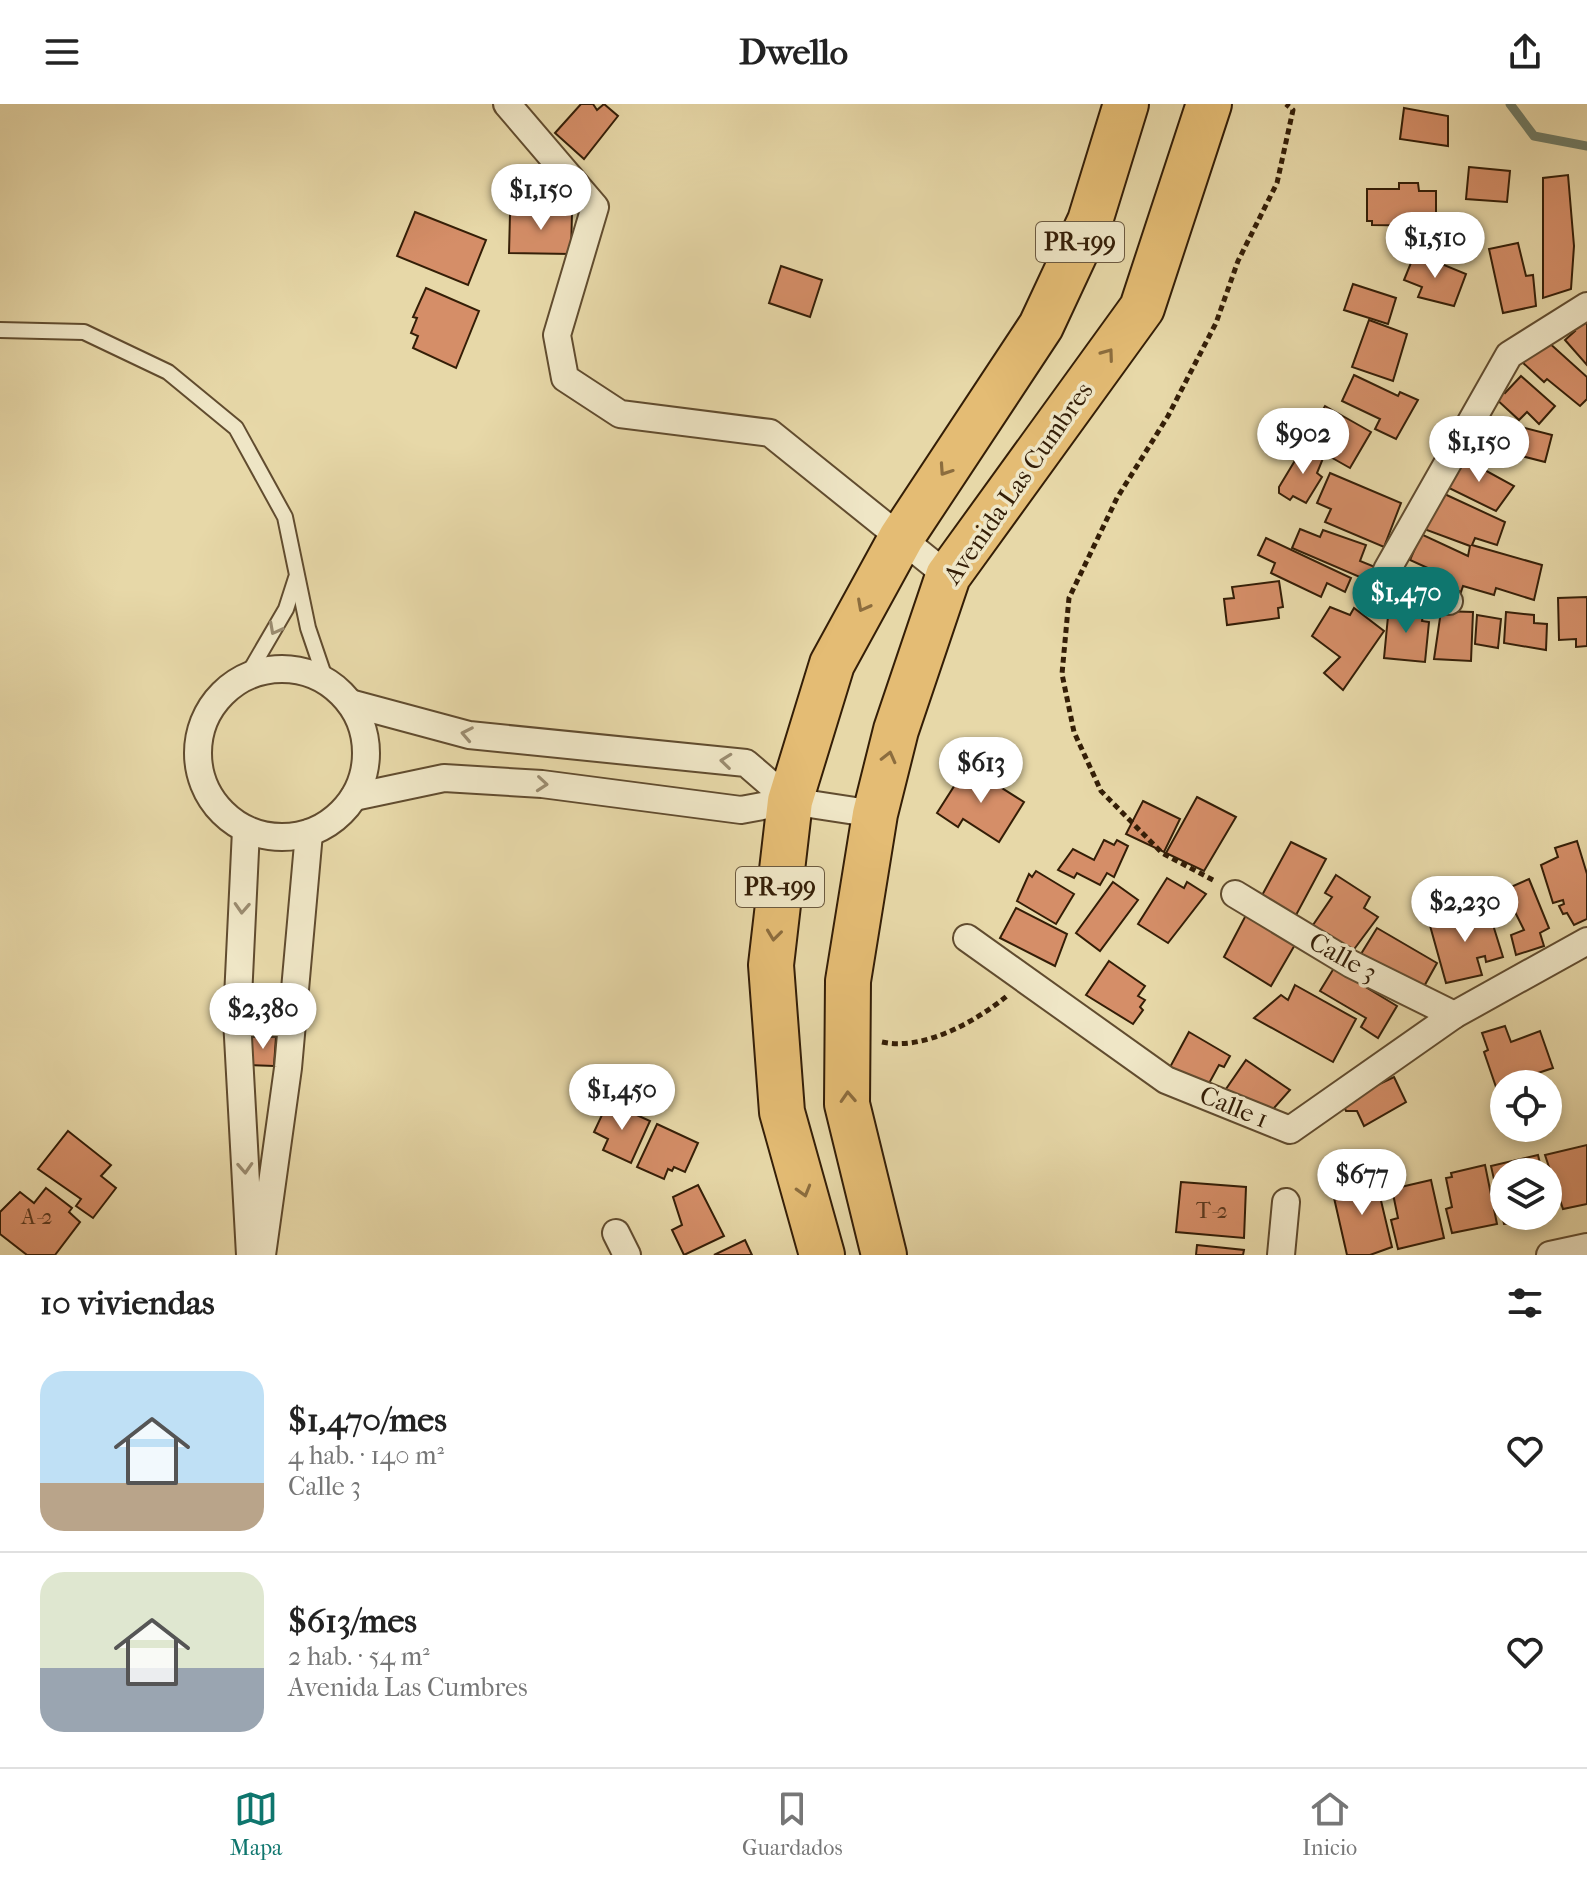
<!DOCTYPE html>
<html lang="es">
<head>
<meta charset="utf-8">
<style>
  :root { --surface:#fff; --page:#f2f2f2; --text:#222; --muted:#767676; --line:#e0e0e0; --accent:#0f766e }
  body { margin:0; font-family:"IM FELL French Canon",serif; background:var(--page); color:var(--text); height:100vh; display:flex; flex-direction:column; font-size:30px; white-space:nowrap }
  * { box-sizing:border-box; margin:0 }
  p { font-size:26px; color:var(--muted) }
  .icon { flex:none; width:44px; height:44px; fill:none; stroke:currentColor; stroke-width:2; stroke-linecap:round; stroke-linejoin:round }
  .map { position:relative; height:1151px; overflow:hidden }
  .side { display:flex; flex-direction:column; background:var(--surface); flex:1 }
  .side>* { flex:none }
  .tools { position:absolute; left:1490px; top:966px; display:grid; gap:16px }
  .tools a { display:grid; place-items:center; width:72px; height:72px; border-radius:50%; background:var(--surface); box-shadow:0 4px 12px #0003; font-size:40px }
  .price { position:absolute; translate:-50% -68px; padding:0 18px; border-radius:28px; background:#fff; color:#222; font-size:26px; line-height:52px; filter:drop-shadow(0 2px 4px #0008) }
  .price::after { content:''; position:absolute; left:50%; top:48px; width:24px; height:18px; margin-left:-12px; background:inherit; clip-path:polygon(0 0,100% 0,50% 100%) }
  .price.active { background:var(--accent); color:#fff }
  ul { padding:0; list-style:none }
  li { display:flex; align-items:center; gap:24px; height:200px; padding:0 40px }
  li+li { border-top:2px solid var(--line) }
  li span { display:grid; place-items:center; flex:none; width:224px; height:160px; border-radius:24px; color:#555 }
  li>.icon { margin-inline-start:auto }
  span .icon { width:96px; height:96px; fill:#fffc; stroke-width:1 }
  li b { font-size:34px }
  h2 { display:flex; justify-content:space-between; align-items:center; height:96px; padding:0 40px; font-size:34px }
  header { display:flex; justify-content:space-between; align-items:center; height:104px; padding:0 40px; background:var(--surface); font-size:36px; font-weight:800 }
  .tabs { display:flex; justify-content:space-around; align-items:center; height:112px; border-top:2px solid var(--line); background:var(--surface); font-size:22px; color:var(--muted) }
  .tabs a { display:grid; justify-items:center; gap:4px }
  .tabs .active { color:var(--accent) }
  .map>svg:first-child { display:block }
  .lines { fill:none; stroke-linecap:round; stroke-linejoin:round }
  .stream { stroke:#6f7c67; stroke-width:9 }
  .building { fill:#d58e68; stroke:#341e07; stroke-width:2 }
  .lane-casing { stroke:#614c2f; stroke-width:18 }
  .street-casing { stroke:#614c2f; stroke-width:30 }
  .highway-casing { stroke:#341e07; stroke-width:48 }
  .path { stroke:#341e07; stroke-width:5; stroke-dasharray:6 4; stroke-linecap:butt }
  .lane { stroke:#efe6c6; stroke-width:14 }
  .street { stroke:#efe6c6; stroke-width:26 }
  .highway { stroke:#e4bc74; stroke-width:44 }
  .oneway { stroke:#8c6d3e }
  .oneway2 { stroke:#9b8c70 }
  .labels { text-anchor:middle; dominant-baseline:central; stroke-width:7; stroke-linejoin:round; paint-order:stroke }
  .number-label { font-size:22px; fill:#5c3a1f }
  .shield { fill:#efe6c6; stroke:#6c5a40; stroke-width:2 }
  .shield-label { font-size:24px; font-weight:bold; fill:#341e07 }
  .street-label { font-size:26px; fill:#341e07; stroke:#efe6c6 }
</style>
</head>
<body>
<header><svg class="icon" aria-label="menu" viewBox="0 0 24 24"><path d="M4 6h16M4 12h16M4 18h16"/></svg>Dwello<svg class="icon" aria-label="share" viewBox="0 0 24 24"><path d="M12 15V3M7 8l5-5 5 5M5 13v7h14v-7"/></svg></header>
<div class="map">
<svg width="1587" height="1151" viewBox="0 0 1587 1151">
  <rect width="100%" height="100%" fill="#e7d8a8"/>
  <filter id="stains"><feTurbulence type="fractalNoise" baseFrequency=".0025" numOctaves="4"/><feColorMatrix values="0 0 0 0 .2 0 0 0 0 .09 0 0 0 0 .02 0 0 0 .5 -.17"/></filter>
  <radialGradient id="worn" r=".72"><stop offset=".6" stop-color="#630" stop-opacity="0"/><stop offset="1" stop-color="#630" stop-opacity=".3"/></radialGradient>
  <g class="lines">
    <polyline class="stream" points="1510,0 1534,32 1587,42"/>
  </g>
  <g class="building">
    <polygon points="581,0 593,0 597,6 604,0 618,12 584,55 555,29"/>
    <polygon points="1404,4 1448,12 1448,42 1400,35"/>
    <polygon points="1469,63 1510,67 1507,98 1466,95"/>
    <polygon points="1568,71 1574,142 1571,185 1543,194 1543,74"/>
    <polygon points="1399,79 1418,79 1419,87 1436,87 1436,122 1372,121 1372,117 1367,117 1367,85 1399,85"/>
    <polygon points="515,106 572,108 571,150 509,149 510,110 515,110"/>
    <polygon points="415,108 486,136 468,181 397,152"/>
    <polygon points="1518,139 1526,172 1533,171 1536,202 1503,209 1489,145"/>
    <polygon points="1415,149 1466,170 1454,202 1418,193 1422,183 1404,176"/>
    <polygon points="781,162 822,176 810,213 769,199"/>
    <polygon points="1353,180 1396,194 1388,220 1344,206"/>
    <polygon points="426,184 479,207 456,264 413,244 418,232 411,229 417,214 413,213"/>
    <polygon points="1587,215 1587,261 1565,236 1575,227 1573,224"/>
    <polygon points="1369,216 1407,230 1393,277 1352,263"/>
    <polygon points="1547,237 1587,273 1587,295 1580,302 1547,275 1544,278 1521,257"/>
    <polygon points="1354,271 1398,292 1400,288 1418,296 1396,335 1375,325 1380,315 1342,297"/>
    <polygon points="1521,272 1555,302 1539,320 1527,308 1519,316 1495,294 1502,286 1505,289"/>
    <polygon points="1325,302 1371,328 1350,364 1304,338"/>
    <polygon points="1509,320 1552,331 1545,358 1502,347"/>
    <polygon points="1305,340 1324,352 1317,369 1322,373 1306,399 1293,392 1290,396 1279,389 1279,383"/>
    <polygon points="1462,349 1472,353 1470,358 1514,382 1496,407 1447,383"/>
    <polygon points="1330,369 1401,399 1384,443 1325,418 1331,405 1317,399"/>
    <polygon points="1438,387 1505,418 1497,441 1475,434 1472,441 1542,461 1534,496 1496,484 1494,491 1463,482 1461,488 1444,482 1445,478 1428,469 1430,465 1410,456 1421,430 1468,452 1470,442 1424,425"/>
    <polygon points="1300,425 1320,433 1323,426 1366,441 1360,457 1375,463 1369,477 1292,444"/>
    <polygon points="1266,434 1351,474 1345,488 1327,479 1321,493 1271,469 1275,459 1258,451"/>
    <polygon points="1279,477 1283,503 1278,504 1279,514 1227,521 1224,495 1234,494 1232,483"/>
    <polygon points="1587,493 1587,542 1576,543 1576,535 1559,536 1558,494"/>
    <polygon points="1389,502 1424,506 1422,517 1429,518 1425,558 1384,554"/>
    <polygon points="1330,503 1350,511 1354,504 1384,527 1343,586 1324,569 1340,553 1312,532"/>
    <polygon points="1441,507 1473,508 1471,557 1434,555"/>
    <polygon points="1506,508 1534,511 1534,519 1547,520 1546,546 1504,539"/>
    <polygon points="1477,511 1501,515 1498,544 1475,540"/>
    <polygon points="967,662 1024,698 999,738 963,715 958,723 937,709"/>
    <polygon points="1197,693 1236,713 1204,767 1166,749"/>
    <polygon points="1143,697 1180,715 1164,748 1126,730"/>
    <polygon points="1104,736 1114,741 1117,736 1128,742 1114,773 1107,769 1100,781 1077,769 1074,774 1058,766 1073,745 1094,756"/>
    <polygon points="1577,737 1587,770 1587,815 1574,821 1567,809 1563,810 1559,802 1564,800 1563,796 1553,799 1541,761 1558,753 1555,744"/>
    <polygon points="1291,738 1326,755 1295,813 1260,795"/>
    <polygon points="1036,767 1074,790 1056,820 1017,797 1029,770 1032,773"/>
    <polygon points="1336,771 1370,793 1364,804 1378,813 1352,848 1313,821 1332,793 1325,789"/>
    <polygon points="1167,774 1184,784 1187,778 1206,790 1168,839 1138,820"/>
    <polygon points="1529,775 1549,824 1540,829 1544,842 1516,851 1511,831 1524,826 1504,786"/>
    <polygon points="1113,778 1138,796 1100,847 1076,829"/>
    <polygon points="1477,802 1480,810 1489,808 1503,853 1486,858 1485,852 1477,854 1482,871 1446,879 1429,818 1464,811 1463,806"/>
    <polygon points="1016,804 1067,830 1055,862 1000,834"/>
    <polygon points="1246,811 1296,839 1271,882 1224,853"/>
    <polygon points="1377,824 1437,859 1422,886 1361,850"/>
    <polygon points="1109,857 1145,882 1138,892 1145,896 1140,903 1143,906 1133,920 1086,891"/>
    <polygon points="1334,864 1397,902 1378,934 1361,923 1366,914 1320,887"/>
    <polygon points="1295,881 1356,915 1333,958 1254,914 1281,891 1288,896"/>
    <polygon points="1505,922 1511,938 1540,927 1553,964 1496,983 1484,948 1488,946 1482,929"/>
    <polygon points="1189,928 1230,952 1224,963 1219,961 1206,985 1169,965"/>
    <polygon points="252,931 276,933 274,962 250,961"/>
    <polygon points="1246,956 1290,986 1266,1013 1226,985"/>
    <polygon points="1394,973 1406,998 1364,1022 1357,1007 1346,1007 1342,998"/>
    <polygon points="608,998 650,1017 631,1059 603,1046 608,1035 594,1028"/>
    <polygon points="657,1020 698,1039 685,1068 674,1063 672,1067 668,1065 664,1075 637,1063"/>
    <polygon points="68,1027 111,1061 101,1072 116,1084 93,1114 76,1102 81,1095 38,1065"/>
    <polygon points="1587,1041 1587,1100 1563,1105 1545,1051"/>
    <polygon points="1538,1051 1542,1068 1504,1068 1504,1112 1540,1112 1533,1114 1534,1118 1504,1120 1491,1062"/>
    <polygon points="1485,1061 1497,1120 1452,1129 1446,1105 1452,1103 1446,1074 1452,1073 1451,1069"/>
    <polygon points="1374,1067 1392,1143 1370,1151 1347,1151 1332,1085 1362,1079 1360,1070"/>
    <polygon points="1431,1076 1444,1134 1398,1145 1391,1116 1398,1114 1392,1085"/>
    <polygon points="1181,1078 1246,1083 1244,1134 1176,1128"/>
    <polygon points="698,1081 724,1132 684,1151 672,1126 682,1121 673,1093"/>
    <polygon points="46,1084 72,1104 69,1108 80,1118 55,1151 27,1151 0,1130 0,1108 20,1088 34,1099"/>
    <polygon points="745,1136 752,1151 714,1151"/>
    <polygon points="1197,1141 1244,1146 1243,1151 1196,1151"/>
  </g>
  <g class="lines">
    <defs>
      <g id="lane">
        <polyline points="0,226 84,228 168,268 236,324 285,413 308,524 326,577"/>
        <polyline points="247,572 286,505 296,474"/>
      </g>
      <g id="street">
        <polyline points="507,0 595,103 557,231 565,274 620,310 770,329 948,472"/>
        <polyline points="1449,497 1404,488 1387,466 1509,251 1587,202"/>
        <circle cx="282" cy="649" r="84"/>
        <polyline points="350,599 469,631 746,659 790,697"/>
        <polyline points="354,693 444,674 542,680 741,706 790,697 875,710"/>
        <polyline points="246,726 237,915 250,1151"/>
        <polyline points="1235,790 1351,860 1454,911"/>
        <polyline points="967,834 1166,976 1290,1026 1454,911 1587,837"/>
        <polyline points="237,919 292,919"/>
        <polyline points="616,1129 627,1151"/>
        <polyline points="262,1151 288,964 309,729"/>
        <polyline points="1281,1151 1286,1098"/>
        <polyline points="1550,1151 1587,1143"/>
      </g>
      <g id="highway">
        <polyline points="822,1151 782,1008 771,861 790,697 832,560 901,434 1041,222 1090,117 1126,0"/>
        <polyline points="884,1151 847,1000 848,877 875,710 896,626 948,472 1142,204 1209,0"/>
      </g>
    </defs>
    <use href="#lane" class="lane-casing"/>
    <use href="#street" class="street-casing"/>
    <use href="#highway" class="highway-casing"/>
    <g class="path">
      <polyline points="1213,776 1162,749 1101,687 1074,628 1062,570 1069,494 1117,394 1168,312 1216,219 1238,157 1277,79 1293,6 1286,0"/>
      <path d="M882 938C923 947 975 918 1007 892"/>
    </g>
    <use href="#lane" class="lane"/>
    <use href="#street" class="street"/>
    <use href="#highway" class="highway"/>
  </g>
  <defs><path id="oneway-chevron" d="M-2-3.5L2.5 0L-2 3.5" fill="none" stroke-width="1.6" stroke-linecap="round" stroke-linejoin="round" transform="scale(2)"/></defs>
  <g class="oneway">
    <use href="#oneway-chevron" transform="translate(1108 250) rotate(-54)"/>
    <use href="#oneway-chevron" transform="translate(945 366) rotate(124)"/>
    <use href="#oneway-chevron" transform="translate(863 502) rotate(118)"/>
    <use href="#oneway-chevron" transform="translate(889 653) rotate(-76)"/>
    <use href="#oneway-chevron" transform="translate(774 831) rotate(97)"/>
    <use href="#oneway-chevron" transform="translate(848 993) rotate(-93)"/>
    <use href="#oneway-chevron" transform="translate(804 1087) rotate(74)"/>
  </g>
  <g class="oneway2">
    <use href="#oneway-chevron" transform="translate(275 525) rotate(118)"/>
    <use href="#oneway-chevron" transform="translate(467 630) rotate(-169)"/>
    <use href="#oneway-chevron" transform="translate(726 657) rotate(-174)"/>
    <use href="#oneway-chevron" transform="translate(542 680) rotate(5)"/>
    <use href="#oneway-chevron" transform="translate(242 804) rotate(93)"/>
    <use href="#oneway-chevron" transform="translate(245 1064) rotate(87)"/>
  </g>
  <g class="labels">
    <g class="number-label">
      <text x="1212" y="1107">T-2</text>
      <text x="37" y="1113">A-2</text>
    </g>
    <g class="shield">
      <rect x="1036" y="118" width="88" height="40" rx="6"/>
      <rect x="736" y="763" width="88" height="40" rx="6"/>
    </g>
    <g class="shield-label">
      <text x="1080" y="138">PR-199</text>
      <text x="780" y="783">PR-199</text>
    </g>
    <g class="street-label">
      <text transform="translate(1018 379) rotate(-55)">Avenida Las Cumbres</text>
      <text transform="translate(1343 853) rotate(29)">Calle 3</text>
      <text transform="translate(1234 1003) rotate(22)">Calle 1</text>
    </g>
  </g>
  <rect width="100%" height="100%" filter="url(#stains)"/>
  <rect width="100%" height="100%" fill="url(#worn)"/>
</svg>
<div class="tools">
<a><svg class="icon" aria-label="locate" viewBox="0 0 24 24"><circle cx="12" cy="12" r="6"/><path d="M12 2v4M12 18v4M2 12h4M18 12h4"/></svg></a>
<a><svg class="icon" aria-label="layers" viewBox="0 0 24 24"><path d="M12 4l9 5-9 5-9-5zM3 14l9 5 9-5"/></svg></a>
</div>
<b class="price" style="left:541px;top:128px">$1,150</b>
<b class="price" style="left:1435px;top:176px">$1,510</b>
<b class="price" style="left:1303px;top:372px">$902</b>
<b class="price" style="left:1479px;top:380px">$1,150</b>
<b class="price active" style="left:1406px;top:531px">$1,470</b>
<b class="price" style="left:981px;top:701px">$613</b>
<b class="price" style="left:1465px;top:840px">$2,230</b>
<b class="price" style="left:263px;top:947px">$2,380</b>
<b class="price" style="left:622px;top:1028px">$1,450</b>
<b class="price" style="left:1362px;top:1113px">$677</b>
</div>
<section class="side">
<h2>10 viviendas<svg class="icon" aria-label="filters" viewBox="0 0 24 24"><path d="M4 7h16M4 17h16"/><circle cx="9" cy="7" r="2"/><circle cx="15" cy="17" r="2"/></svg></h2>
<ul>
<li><span style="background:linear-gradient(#bfe0f5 70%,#b9a48a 0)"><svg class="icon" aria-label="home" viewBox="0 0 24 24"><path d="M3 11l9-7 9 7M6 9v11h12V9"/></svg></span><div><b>$1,470/mes</b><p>4 hab. · 140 m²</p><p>Calle 3</p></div><svg class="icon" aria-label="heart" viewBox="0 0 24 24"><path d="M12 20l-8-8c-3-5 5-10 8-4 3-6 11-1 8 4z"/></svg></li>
<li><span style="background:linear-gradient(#dfe7d0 60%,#9aa5b1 0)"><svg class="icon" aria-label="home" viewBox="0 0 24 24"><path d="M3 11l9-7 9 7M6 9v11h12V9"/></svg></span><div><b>$613/mes</b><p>2 hab. · 54 m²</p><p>Avenida Las Cumbres</p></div><svg class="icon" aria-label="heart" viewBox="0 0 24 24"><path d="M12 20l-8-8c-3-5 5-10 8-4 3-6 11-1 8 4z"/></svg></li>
</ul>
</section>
<nav class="tabs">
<a class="active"><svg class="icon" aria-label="map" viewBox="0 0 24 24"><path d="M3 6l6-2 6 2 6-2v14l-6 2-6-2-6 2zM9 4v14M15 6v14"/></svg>Mapa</a>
<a><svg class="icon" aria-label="saved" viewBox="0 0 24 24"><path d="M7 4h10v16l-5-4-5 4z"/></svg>Guardados</a>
<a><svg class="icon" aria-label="home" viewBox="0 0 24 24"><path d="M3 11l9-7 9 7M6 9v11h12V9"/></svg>Inicio</a>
</nav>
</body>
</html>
